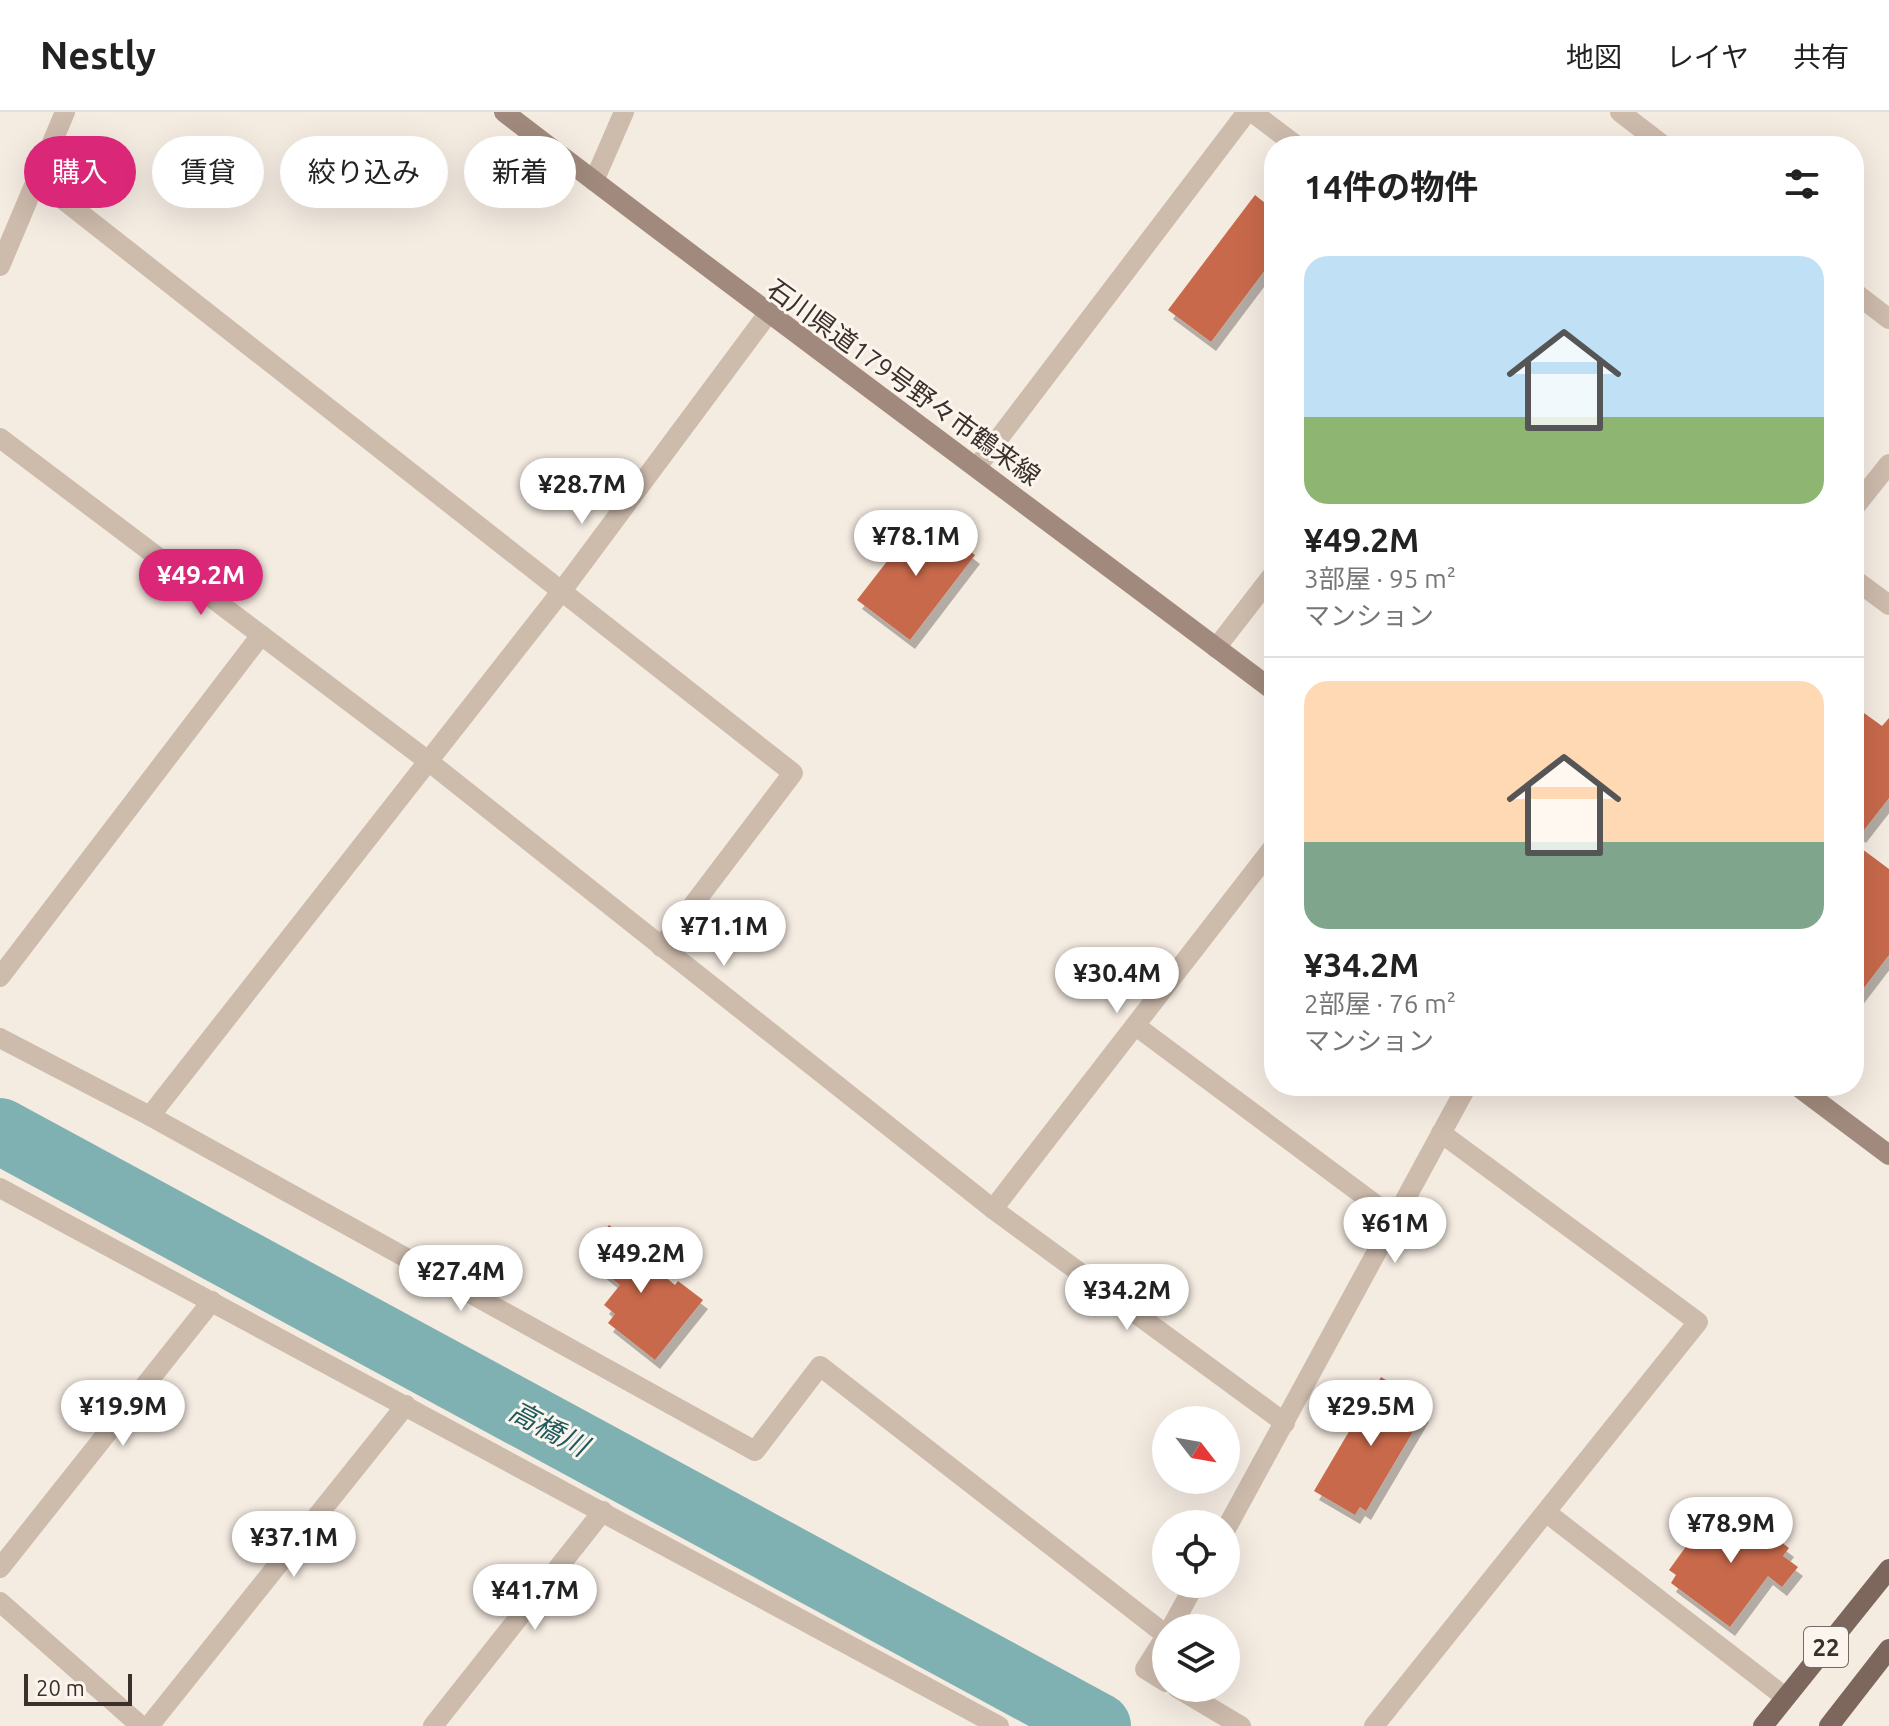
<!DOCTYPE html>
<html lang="ja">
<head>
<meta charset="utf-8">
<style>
  :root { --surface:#fff; --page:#f2f2f2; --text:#222; --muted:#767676; --line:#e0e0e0; --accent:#db2777 }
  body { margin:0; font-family:Ubuntu,"Noto Sans JP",sans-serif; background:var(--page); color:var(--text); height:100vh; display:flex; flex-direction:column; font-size:30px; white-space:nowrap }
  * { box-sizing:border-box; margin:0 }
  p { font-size:26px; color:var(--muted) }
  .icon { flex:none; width:44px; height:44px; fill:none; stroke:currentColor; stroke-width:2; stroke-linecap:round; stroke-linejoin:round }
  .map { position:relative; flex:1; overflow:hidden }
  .drawer { position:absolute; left:1264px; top:24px; width:600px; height:960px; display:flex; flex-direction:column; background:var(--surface); border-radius:32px; box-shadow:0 8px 32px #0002 }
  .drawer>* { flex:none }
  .banner { position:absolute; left:24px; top:24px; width:760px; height:72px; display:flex; gap:16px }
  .needle { width:52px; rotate:121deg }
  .tools { position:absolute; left:1152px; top:1294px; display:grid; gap:16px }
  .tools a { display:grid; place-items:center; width:88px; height:88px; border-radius:50%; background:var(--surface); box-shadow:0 8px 32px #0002; font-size:40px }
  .scale { position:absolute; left:24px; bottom:20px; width:108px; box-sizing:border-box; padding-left:8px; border:4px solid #3b302b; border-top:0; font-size:22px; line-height:28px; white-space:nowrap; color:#3b302b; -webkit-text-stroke:6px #fbf5ee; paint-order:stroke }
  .price { position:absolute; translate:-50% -68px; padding:0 18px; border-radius:28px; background:#fff; color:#222; font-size:26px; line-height:52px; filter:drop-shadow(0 2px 4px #0008) }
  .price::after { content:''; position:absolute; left:50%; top:48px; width:24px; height:18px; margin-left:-12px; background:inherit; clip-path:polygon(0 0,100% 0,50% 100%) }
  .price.active { background:var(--accent); color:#fff }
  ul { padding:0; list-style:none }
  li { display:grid; align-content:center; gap:16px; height:424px; padding:0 40px }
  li+li { border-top:2px solid var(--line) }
  li span { display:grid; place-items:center; height:248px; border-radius:24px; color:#555 }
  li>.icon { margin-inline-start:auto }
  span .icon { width:144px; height:144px; fill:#fffc; stroke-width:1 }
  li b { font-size:34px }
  h2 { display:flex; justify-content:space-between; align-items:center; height:96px; padding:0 40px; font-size:34px }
  .tag { padding:0 28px; border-radius:36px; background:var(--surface); box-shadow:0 8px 32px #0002; font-size:28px; line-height:72px }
  .tag.active { background:var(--accent); color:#fff }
  header { display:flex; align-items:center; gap:48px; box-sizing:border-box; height:112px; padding:0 40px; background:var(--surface); border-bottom:2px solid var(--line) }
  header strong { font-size:38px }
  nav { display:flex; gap:44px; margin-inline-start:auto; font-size:28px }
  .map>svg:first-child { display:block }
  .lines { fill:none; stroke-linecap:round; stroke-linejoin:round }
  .river { stroke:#7fb0b2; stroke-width:66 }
  .building { fill:#c8694b; filter:url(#shadow) }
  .street { stroke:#cdbbac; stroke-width:20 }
  .secondary { stroke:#a18a7d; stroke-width:20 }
  .primary { stroke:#7d675c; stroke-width:20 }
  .labels { text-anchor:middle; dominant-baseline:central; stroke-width:6; stroke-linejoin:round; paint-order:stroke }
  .shield { fill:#fbf5ee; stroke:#756b66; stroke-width:2 }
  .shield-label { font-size:24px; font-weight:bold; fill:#3b302b }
  .street-label { font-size:26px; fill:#3b302b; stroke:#fbf5ee }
  .water-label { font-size:28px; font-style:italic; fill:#1f5a5e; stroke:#fbf5ee }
</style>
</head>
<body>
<header>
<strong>Nestly</strong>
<nav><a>地図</a><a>レイヤ</a><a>共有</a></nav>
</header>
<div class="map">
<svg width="1889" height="1614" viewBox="0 0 1889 1614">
  <defs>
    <filter id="shadow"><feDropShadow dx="5" dy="9" stdDeviation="0" flood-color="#0004"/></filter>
  </defs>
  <rect width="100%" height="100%" fill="#f4ebe1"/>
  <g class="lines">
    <polyline class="river" points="0,1019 1098,1614"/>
  </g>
  <g class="building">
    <polygon points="1255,83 1274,98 1274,146 1211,230 1168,198"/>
    <polygon points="923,403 975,443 910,528 857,488"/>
    <polygon points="1864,601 1882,614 1889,606 1889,686 1861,722 1854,717 1854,614"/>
    <polygon points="1854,731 1889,757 1889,843 1854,889"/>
    <polygon points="609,1113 650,1145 642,1154 648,1159 652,1154 675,1173 678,1169 703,1188 655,1248 608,1211 615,1202 604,1193 620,1173 584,1144"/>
    <polygon points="1381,1265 1422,1290 1418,1297 1424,1301 1366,1399 1360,1395 1355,1403 1314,1379"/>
    <polygon points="1726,1389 1789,1436 1783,1444 1798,1455 1782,1475 1768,1464 1730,1515 1671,1471 1676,1463 1669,1458 1690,1429 1698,1435 1722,1403 1718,1400"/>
  </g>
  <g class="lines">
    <g class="street">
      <polyline points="1252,0 1297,34"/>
      <polyline points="1620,0 1664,34"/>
      <polyline points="38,68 793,661 661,835"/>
      <polyline points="594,69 624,0"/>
      <polyline points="0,154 65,0"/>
      <polyline points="1854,180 1889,207"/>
      <polyline points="767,203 561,480 150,1004 755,1339 820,1254 1166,1523"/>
      <polyline points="0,326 428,649 993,1097 1285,1311"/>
      <polyline points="977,355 1247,0"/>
      <polyline points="1854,396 1889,352"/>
      <polyline points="1854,467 1889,493"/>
      <polyline points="1216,536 1274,461"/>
      <polyline points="0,865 261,523"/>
      <polyline points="1136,914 1395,1107"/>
      <polyline points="0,926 150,1004"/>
      <polyline points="0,1076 999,1614"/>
      <polyline points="993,1097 1274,734"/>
      <polyline points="1547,1401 1785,1585"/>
      <polyline points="1226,1417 1467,974"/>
      <polyline points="0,1456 212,1189"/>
      <polyline points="0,1490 141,1614"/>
      <polyline points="1171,1516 1195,1472"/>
      <polyline points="1166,1524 1145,1557 1166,1570"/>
      <polyline points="1177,1576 1241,1614"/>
      <polyline points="149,1614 406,1293"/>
      <polyline points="433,1614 603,1399"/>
      <polyline points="1374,1614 1698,1210 1441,1021"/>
    </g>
    <g class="secondary">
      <path d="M504 0C759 196 1018 386 1274 579"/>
      <polyline points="1797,974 1889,1043"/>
    </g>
    <g class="primary">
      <polyline points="1763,1614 1889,1457"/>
      <polyline points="1829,1614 1889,1537"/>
    </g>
  </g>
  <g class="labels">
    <rect class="shield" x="1804" y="1515" width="44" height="40" rx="6"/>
    <g class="shield-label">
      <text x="1826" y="1535">22</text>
    </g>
    <g class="street-label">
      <text transform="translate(904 270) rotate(36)">石川県道179号野々市鶴来線</text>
    </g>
    <g class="water-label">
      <text transform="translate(549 1316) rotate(28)">高橋川</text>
    </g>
  </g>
</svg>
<div class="tools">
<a><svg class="needle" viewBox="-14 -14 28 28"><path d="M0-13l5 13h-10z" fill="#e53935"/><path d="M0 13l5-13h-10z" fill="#767676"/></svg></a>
<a><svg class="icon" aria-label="locate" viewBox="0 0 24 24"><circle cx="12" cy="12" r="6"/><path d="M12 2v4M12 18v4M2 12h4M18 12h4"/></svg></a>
<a><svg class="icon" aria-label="layers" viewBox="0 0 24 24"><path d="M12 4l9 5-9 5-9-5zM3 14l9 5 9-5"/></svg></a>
</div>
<div class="scale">20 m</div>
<b class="price" style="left:582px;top:414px">¥28.7M</b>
<b class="price" style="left:916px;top:466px">¥78.1M</b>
<b class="price active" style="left:201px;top:505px">¥49.2M</b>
<b class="price" style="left:724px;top:856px">¥71.1M</b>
<b class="price" style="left:1117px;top:903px">¥30.4M</b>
<b class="price" style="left:1395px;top:1153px">¥61M</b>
<b class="price" style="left:641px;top:1183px">¥49.2M</b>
<b class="price" style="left:461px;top:1201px">¥27.4M</b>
<b class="price" style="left:1127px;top:1220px">¥34.2M</b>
<b class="price" style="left:123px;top:1336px">¥19.9M</b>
<b class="price" style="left:1371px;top:1336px">¥29.5M</b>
<b class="price" style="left:1731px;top:1453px">¥78.9M</b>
<b class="price" style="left:294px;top:1467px">¥37.1M</b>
<b class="price" style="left:535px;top:1520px">¥41.7M</b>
<div class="banner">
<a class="tag active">購入</a>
<a class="tag">賃貸</a>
<a class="tag">絞り込み</a>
<a class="tag">新着</a>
</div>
<section class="drawer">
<h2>14件の物件<svg class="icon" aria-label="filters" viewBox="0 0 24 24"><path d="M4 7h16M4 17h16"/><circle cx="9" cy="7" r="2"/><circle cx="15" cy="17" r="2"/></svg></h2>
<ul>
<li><span style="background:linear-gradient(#bfe0f5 65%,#8fb573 0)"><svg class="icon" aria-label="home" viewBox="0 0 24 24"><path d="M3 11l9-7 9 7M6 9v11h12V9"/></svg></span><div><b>¥49.2M</b><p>3部屋 · 95 m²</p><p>マンション</p></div></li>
<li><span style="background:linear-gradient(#ffd9b3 65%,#7fa58c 0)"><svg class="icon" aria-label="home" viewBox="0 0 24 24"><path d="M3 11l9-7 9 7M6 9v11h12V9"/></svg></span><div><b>¥34.2M</b><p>2部屋 · 76 m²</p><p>マンション</p></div></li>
</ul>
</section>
</div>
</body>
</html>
